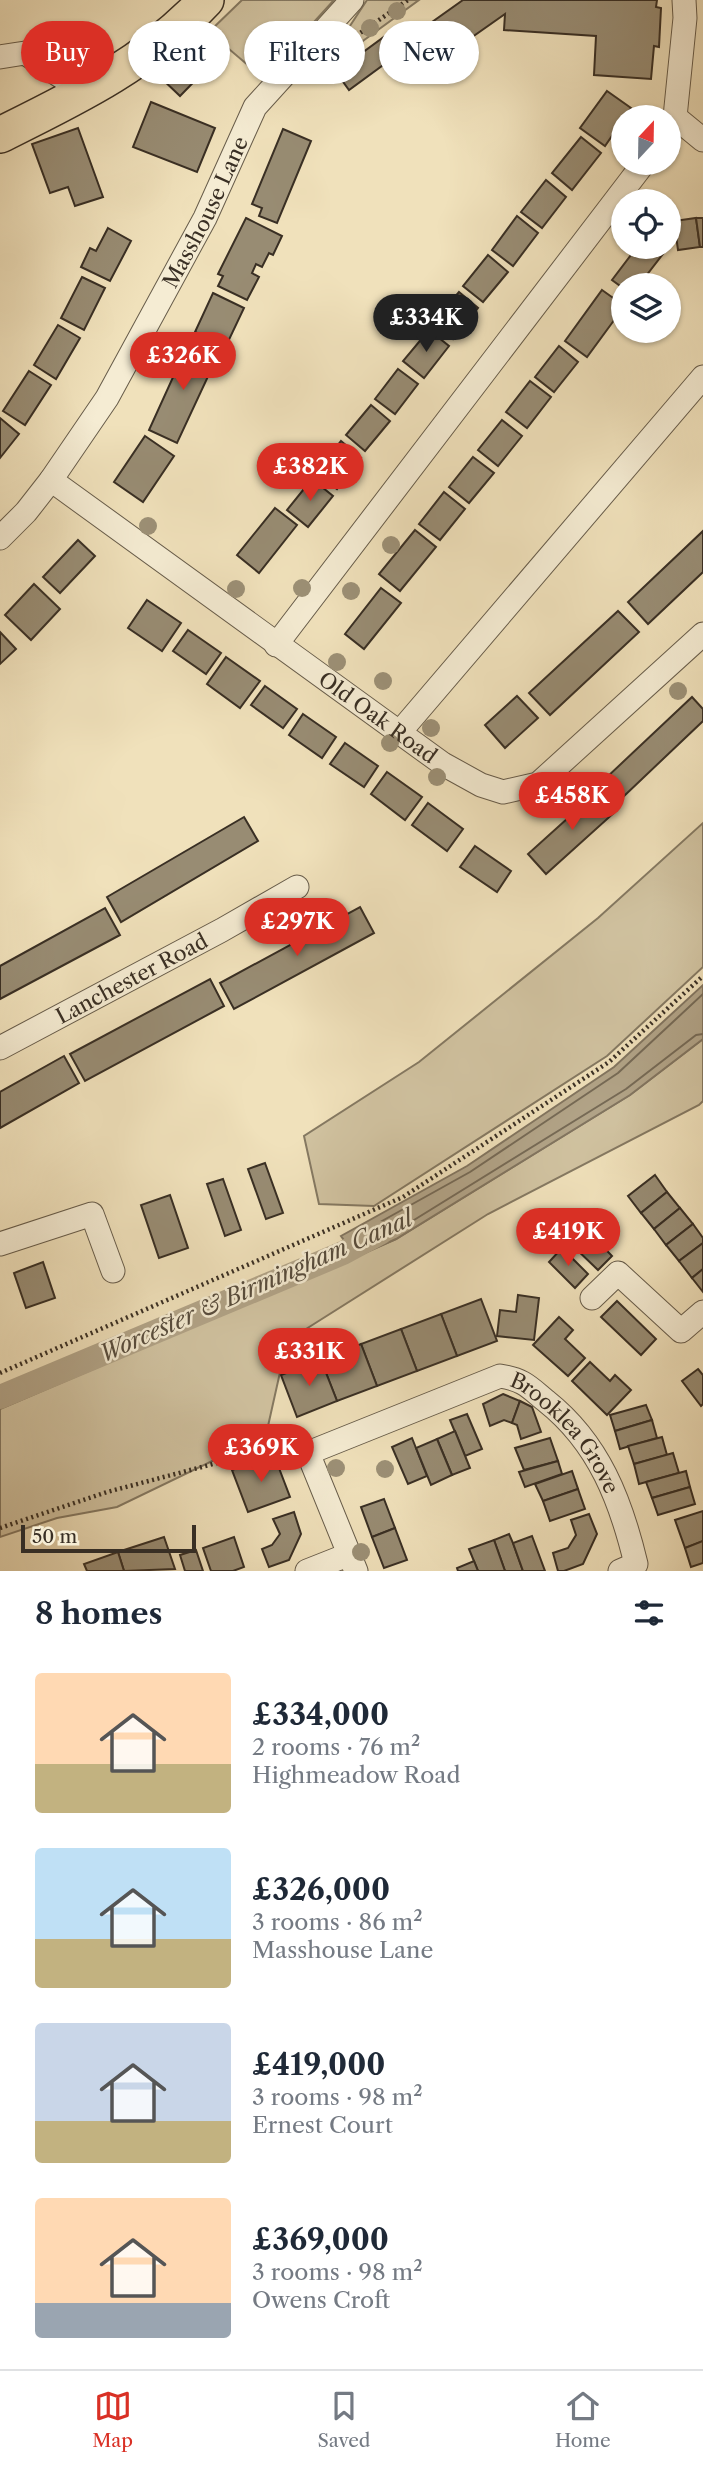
<!DOCTYPE html>
<html lang="en">
<head>
<meta charset="utf-8">
<style>
  :root { --surface:#fff; --page:#f2f2f3; --text:#1f2937; --muted:#747a83; --line:#e0e1e3; --accent:#d93025 }
  body { margin:0; font-family:"Libre Caslon Text",serif; background:var(--page); color:var(--text); height:100vh; display:flex; flex-direction:column; font-size:26px; white-space:nowrap }
  * { box-sizing:border-box; margin:0 }
  p { font-size:23px; color:var(--muted) }
  .icon { flex:none; width:38px; height:38px; fill:none; stroke:currentColor; stroke-width:2; stroke-linecap:round; stroke-linejoin:round }
  .map { position:relative; height:1571px; overflow:hidden }
  .sheet { display:flex; flex-direction:column; background:var(--surface); flex:1 }
  .sheet>* { flex:none }
  .hud { position:absolute; left:21px; top:21px; width:662px; height:63px; display:flex; gap:14px }
  .needle { width:46px; rotate:22deg }
  .tools { position:absolute; left:611px; top:105px; display:grid; gap:14px }
  .tools a { display:grid; place-items:center; width:70px; height:70px; border-radius:50%; background:var(--surface); box-shadow:0 2px 5px #0004; font-size:35px }
  .scale { position:absolute; left:21px; bottom:18px; width:175px; box-sizing:border-box; padding-left:7px; border:4px solid #392f24; border-top:0; font-size:19px; line-height:24px; white-space:nowrap; color:#392f24; -webkit-text-stroke:5px #f5ecd3; paint-order:stroke }
  .price { position:absolute; translate:-50% -60px; padding:0 16px; border-radius:24px; background:var(--accent); color:#fff; font-size:23px; line-height:46px; filter:drop-shadow(0 2px 4px #0008) }
  .price::after { content:''; position:absolute; left:50%; top:42px; width:21px; height:16px; margin-left:-10px; background:inherit; clip-path:polygon(0 0,100% 0,50% 100%) }
  .price.current { background:#222; color:#fff }
  ul { padding:0; list-style:none }
  li { display:flex; align-items:center; gap:21px; height:175px; padding:0 35px }
  li span { display:grid; place-items:center; flex:none; width:196px; height:140px; border-radius:7px; color:#555 }
  li>.icon { margin-inline-start:auto }
  span .icon { width:84px; height:84px; fill:#fffc; stroke-width:1 }
  li b { font-size:30px }
  h2 { display:flex; justify-content:space-between; align-items:center; height:84px; padding:0 35px; font-size:30px }
  .chip { padding:0 24px; border-radius:32px; background:var(--surface); box-shadow:0 2px 5px #0004; font-size:24px; line-height:63px }
  .chip.current { background:var(--accent); color:#fff }
  .dock { display:flex; justify-content:space-around; align-items:center; height:98px; border-top:2px solid var(--line); background:var(--surface); font-size:19px; color:var(--muted) }
  .dock a { display:grid; justify-items:center; gap:4px }
  .dock .current { color:var(--accent) }
  .map>svg:first-child { display:block }
  .green { fill:#d1c3a1; stroke:#857962; stroke-width:2 }
  .water { fill:#b2a488; stroke:#827560; stroke-width:2 }
  .lines { fill:none; stroke-linecap:round; stroke-linejoin:round }
  .shore { stroke:#766a56; stroke-width:2 }
  .canal { stroke:#b2a488; stroke-width:24 }
  .building { fill:#988c73; stroke:#392f24; stroke-width:2 }
  .minor-casing { stroke:#675c4a; stroke-width:25 }
  .highway-casing { stroke:#392f24; stroke-width:38 }
  .path { stroke:#392f24; stroke-width:4.5; stroke-dasharray:2 3.5; stroke-linecap:butt }
  .minor { stroke:#f5ecd3; stroke-width:23 }
  .highway { stroke:#f0e1bb; stroke-width:35 }
  .tree { fill:#9c9076 }
  .labels { text-anchor:middle; dominant-baseline:central; stroke-width:5; stroke-linejoin:round; paint-order:stroke }
  .street-label { font-size:21px; fill:#392f24; stroke:#f5ecd3 }
  .water-label { font-size:23px; font-style:italic; fill:#574c3d; stroke:#f5ecd3 }
</style>
</head>
<body>
<div class="map">
<svg width="703" height="1571" viewBox="0 0 703 1571">
  <rect width="100%" height="100%" fill="#f0e1bb"/>
  <filter id="stains"><feTurbulence type="fractalNoise" baseFrequency=".00286" numOctaves="4"/><feColorMatrix values="0 0 0 0 .2 0 0 0 0 .09 0 0 0 0 .02 0 0 0 .5 -.17"/></filter>
  <radialGradient id="worn" r=".72"><stop offset=".6" stop-color="#630" stop-opacity="0"/><stop offset="1" stop-color="#630" stop-opacity=".3"/></radialGradient>
  <g class="green">
    <polygon points="242,0 334,0 263,78 209,32"/>
    <polygon points="367,0 419,0 319,73"/>
    <polygon points="703,823 703,967 607,1056 374,1206 319,1204 304,1136 419,1062 598,918"/>
    <polygon points="703,1039 703,1101 699,1105 488,1214 287,1341 266,1435 117,1507 57,1518 0,1537 0,1409 396,1239 630,1095"/>
  </g>
  <polygon class="water" points="703,985 703,1039 630,1095 396,1239 356,1257 341,1236 467,1166 614,1067"/>
  <g class="lines">
    <polyline class="shore" points="703,994 618,1073 470,1172 355,1236 353,1241 360,1247 393,1233 626,1089 696,1035 703,1034"/>
    <polyline class="canal" points="0,1397 343,1253 380,1233"/>
  </g>
  <g class="building">
    <polygon points="463,0 657,0 656,7 661,8 659,47 654,46 651,79 594,75 596,36 504,30 505,14 438,61 418,32"/>
    <polygon points="392,31 405,49 349,90 336,72"/>
    <polygon points="195,39 216,59 180,96 160,77"/>
    <polygon points="607,91 631,108 605,146 580,128"/>
    <polygon points="151,102 215,128 197,172 133,147"/>
    <polygon points="78,128 103,197 75,206 68,187 50,193 32,144"/>
    <polygon points="283,129 311,141 277,223 259,216 262,208 252,204"/>
    <polygon points="581,137 601,153 572,190 552,173"/>
    <polygon points="546,180 566,197 542,228 521,212"/>
    <polygon points="517,216 538,233 513,266 492,250"/>
    <polygon points="246,218 282,236 273,255 269,253 262,267 256,264 252,273 259,277 247,300 218,286 223,276 218,274"/>
    <polygon points="696,218 700,247 678,250 674,221"/>
    <polygon points="696,218 703,218 703,247 700,247"/>
    <polygon points="108,228 131,241 110,281 81,267 90,248 96,251"/>
    <polygon points="637,247 662,247 666,250 639,285 623,285 623,288 612,280"/>
    <polygon points="488,255 508,272 483,302 463,286"/>
    <polygon points="82,277 105,288 84,330 61,318"/>
    <polygon points="602,290 623,305 623,308 587,357 565,341"/>
    <polygon points="459,292 478,308 453,339 434,322"/>
    <polygon points="213,293 244,308 226,346 195,332"/>
    <polygon points="58,325 80,338 56,379 34,365"/>
    <polygon points="429,330 449,346 424,378 403,361"/>
    <polygon points="189,342 218,355 177,443 149,430"/>
    <polygon points="559,346 578,362 554,392 535,377"/>
    <polygon points="398,369 418,384 395,414 375,399"/>
    <polygon points="29,371 51,385 25,425 3,411"/>
    <polygon points="530,381 551,397 527,428 506,412"/>
    <polygon points="371,405 390,421 365,451 346,435"/>
    <polygon points="0,418 19,434 0,458"/>
    <polygon points="502,420 522,436 498,466 478,450"/>
    <polygon points="145,436 174,456 143,502 114,482"/>
    <polygon points="341,441 361,458 337,489 316,473"/>
    <polygon points="473,457 494,473 469,503 449,487"/>
    <polygon points="312,479 333,496 308,527 287,510"/>
    <polygon points="444,492 465,509 440,540 419,524"/>
    <polygon points="275,508 297,525 259,573 237,555"/>
    <polygon points="415,530 436,547 400,591 379,574"/>
    <polygon points="703,531 703,572 648,624 628,602"/>
    <polygon points="78,540 95,556 60,593 43,577"/>
    <polygon points="34,584 60,609 31,640 5,615"/>
    <polygon points="381,588 401,603 364,649 345,634"/>
    <polygon points="147,600 181,623 162,651 128,628"/>
    <polygon points="618,611 639,632 550,715 529,693"/>
    <polygon points="188,630 221,653 206,674 173,651"/>
    <polygon points="0,632 16,649 0,664"/>
    <polygon points="226,657 260,681 240,708 207,684"/>
    <polygon points="265,686 297,709 283,728 251,705"/>
    <polygon points="517,696 538,718 505,748 485,725"/>
    <polygon points="692,697 703,709 703,721 623,797 606,778"/>
    <polygon points="303,714 336,737 322,758 289,735"/>
    <polygon points="345,743 378,766 364,787 330,764"/>
    <polygon points="387,772 422,797 405,820 371,794"/>
    <polygon points="598,791 616,811 546,874 528,854"/>
    <polygon points="428,803 463,829 447,851 412,825"/>
    <polygon points="244,817 258,841 121,922 107,897"/>
    <polygon points="475,846 511,871 497,892 460,867"/>
    <polygon points="360,907 374,933 234,1009 220,983"/>
    <polygon points="105,908 120,935 0,999 0,966"/>
    <polygon points="210,979 224,1006 85,1081 70,1054"/>
    <polygon points="64,1056 79,1083 0,1128 0,1092"/>
    <polygon points="265,1163 283,1213 266,1219 248,1169"/>
    <polygon points="655,1175 667,1192 641,1213 628,1196"/>
    <polygon points="223,1179 241,1230 225,1236 207,1184"/>
    <polygon points="667,1192 680,1208 654,1229 641,1213"/>
    <polygon points="170,1195 188,1248 159,1258 141,1205"/>
    <polygon points="680,1208 693,1224 666,1245 654,1229"/>
    <polygon points="693,1224 703,1238 703,1243 679,1261 666,1245"/>
    <polygon points="587,1230 612,1256 598,1270 572,1245"/>
    <polygon points="703,1243 703,1269 692,1278 679,1261"/>
    <polygon points="562,1248 588,1274 575,1288 549,1262"/>
    <polygon points="43,1262 55,1298 26,1308 14,1273"/>
    <polygon points="703,1269 703,1292 692,1278"/>
    <polygon points="518,1295 539,1298 534,1340 497,1336 500,1310 516,1312"/>
    <polygon points="481,1299 497,1341 457,1356 441,1314"/>
    <polygon points="617,1301 656,1339 641,1355 601,1317"/>
    <polygon points="441,1314 457,1356 417,1371 401,1329"/>
    <polygon points="559,1317 573,1330 565,1339 585,1358 568,1376 533,1345"/>
    <polygon points="401,1329 417,1371 377,1386 361,1344"/>
    <polygon points="361,1344 377,1386 337,1401 321,1360"/>
    <polygon points="321,1360 337,1401 297,1417 281,1375"/>
    <polygon points="590,1362 610,1381 615,1375 631,1390 607,1415 572,1381"/>
    <polygon points="698,1369 703,1375 703,1404 701,1406 682,1381"/>
    <polygon points="503,1394 520,1401 512,1423 504,1420 490,1426 483,1404"/>
    <polygon points="520,1401 532,1407 541,1432 521,1439 517,1425 512,1423"/>
    <polygon points="646,1405 652,1420 615,1431 610,1415"/>
    <polygon points="467,1414 482,1449 465,1456 450,1420"/>
    <polygon points="652,1420 657,1438 620,1449 615,1431"/>
    <polygon points="455,1431 470,1468 452,1475 437,1439"/>
    <polygon points="662,1437 667,1455 634,1464 628,1446"/>
    <polygon points="412,1438 427,1476 408,1484 392,1447"/>
    <polygon points="550,1438 558,1461 524,1470 515,1448"/>
    <polygon points="437,1439 452,1475 431,1485 416,1448"/>
    <polygon points="673,1453 679,1473 639,1484 634,1464"/>
    <polygon points="274,1455 290,1497 248,1512 232,1470"/>
    <polygon points="558,1461 562,1474 525,1487 519,1472"/>
    <polygon points="572,1471 578,1489 543,1501 535,1484"/>
    <polygon points="686,1471 690,1487 652,1498 646,1482"/>
    <polygon points="690,1487 695,1504 658,1515 652,1498"/>
    <polygon points="578,1489 585,1509 550,1521 543,1501"/>
    <polygon points="384,1499 395,1528 372,1537 361,1507"/>
    <polygon points="703,1511 703,1541 685,1548 675,1520"/>
    <polygon points="294,1512 301,1534 289,1560 269,1567 262,1549 272,1545 280,1534 273,1519"/>
    <polygon points="589,1514 597,1534 583,1564 564,1571 558,1571 553,1553 568,1548 576,1535 571,1520"/>
    <polygon points="395,1528 407,1560 384,1568 372,1537"/>
    <polygon points="509,1534 513,1543 523,1571 505,1571 494,1540"/>
    <polygon points="532,1536 545,1571 523,1571 513,1543"/>
    <polygon points="164,1537 175,1569 124,1571 118,1552"/>
    <polygon points="234,1537 244,1567 233,1571 211,1571 203,1548"/>
    <polygon points="494,1540 505,1571 478,1571 469,1549"/>
    <polygon points="703,1541 703,1563 691,1567 685,1548"/>
    <polygon points="196,1550 203,1571 185,1571 180,1555"/>
    <polygon points="118,1552 124,1571 87,1571 84,1564"/>
    <polygon points="474,1561 478,1571 458,1571 457,1568"/>
  </g>
  <g class="lines">
    <defs>
      <g id="minor">
        <polyline points="0,57 25,53 86,93"/>
        <polyline points="675,117 703,140"/>
        <polyline points="668,128 675,117 685,18 684,0"/>
        <path id="s1" d="M51 480 443 764 481 785 503 792 538 784 703 634"/>
        <path id="s2" d="M0 538 26 512 51 480 107 398 205 218 255 107 352 0"/>
        <polyline points="276,645 644,163"/>
        <polyline points="399,733 703,377"/>
        <path id="s3" d="M0 1048 222 930 297 887"/>
        <polyline points="0,1244 92,1214 113,1271"/>
        <polyline points="592,1298 618,1273 681,1331 703,1312"/>
        <polyline points="307,1571 350,1554"/>
        <path id="s4" d="M356 1571 308 1453 500 1376C524 1380 528 1386 546 1401 599 1443 621 1501 636 1564L620 1571"/>
      </g>
      <path id="highway" d="M0 135C77 97 146 64 206 0"/>
    </defs>
    <use href="#minor" class="minor-casing"/>
    <use href="#highway" class="highway-casing"/>
    <g class="path">
      <polyline points="347,42 408,0"/>
      <polyline points="0,1373 403,1197 609,1062 703,976"/>
      <polyline points="0,1528 107,1492 232,1459 265,1447 287,1450"/>
    </g>
    <use href="#minor" class="minor"/>
    <use href="#highway" class="highway"/>
  </g>
  <g class="tree">
    <circle cx="397" cy="11" r="9"/>
    <circle cx="370" cy="28" r="9"/>
    <circle cx="276" cy="31" r="9"/>
    <circle cx="331" cy="64" r="9"/>
    <circle cx="148" cy="526" r="9"/>
    <circle cx="391" cy="545" r="9"/>
    <circle cx="302" cy="588" r="9"/>
    <circle cx="236" cy="589" r="9"/>
    <circle cx="351" cy="591" r="9"/>
    <circle cx="337" cy="662" r="9"/>
    <circle cx="383" cy="681" r="9"/>
    <circle cx="678" cy="691" r="9"/>
    <circle cx="431" cy="728" r="9"/>
    <circle cx="390" cy="743" r="9"/>
    <circle cx="437" cy="777" r="9"/>
    <circle cx="336" cy="1468" r="9"/>
    <circle cx="385" cy="1469" r="9"/>
    <circle cx="361" cy="1552" r="9"/>
  </g>
  <g class="labels">
    <g class="street-label">
      <text stroke="none"><textPath href="#s2" startOffset="387">Masshouse Lane</textPath></text>
      <text stroke="none"><textPath href="#s1" startOffset="404">Old Oak Road</textPath></text>
      <text stroke="none"><textPath href="#s3" startOffset="149">Lanchester Road</textPath></text>
      <text stroke="none"><textPath href="#s4" startOffset="424">Brooklea Grove</textPath></text>
    </g>
    <g class="water-label">
      <text transform="translate(256 1286) rotate(-24)">Worcester &amp; Birmingham Canal</text>
    </g>
  </g>
  <rect width="100%" height="100%" filter="url(#stains)"/>
  <rect width="100%" height="100%" fill="url(#worn)"/>
</svg>
<div class="tools">
<a><svg class="needle" viewBox="-14 -14 28 28"><path d="M0-13l5 13h-10z" fill="#e53935"/><path d="M0 13l5-13h-10z" fill="#747a83"/></svg></a>
<a><svg class="icon" aria-label="locate" viewBox="0 0 24 24"><circle cx="12" cy="12" r="6"/><path d="M12 2v4M12 18v4M2 12h4M18 12h4"/></svg></a>
<a><svg class="icon" aria-label="layers" viewBox="0 0 24 24"><path d="M12 4l9 5-9 5-9-5zM3 14l9 5 9-5"/></svg></a>
</div>
<div class="scale">50 m</div>
<b class="price current" style="left:426px;top:354px">£334K</b>
<b class="price" style="left:183px;top:392px">£326K</b>
<b class="price" style="left:310px;top:503px">£382K</b>
<b class="price" style="left:572px;top:832px">£458K</b>
<b class="price" style="left:297px;top:958px">£297K</b>
<b class="price" style="left:568px;top:1268px">£419K</b>
<b class="price" style="left:309px;top:1388px">£331K</b>
<b class="price" style="left:261px;top:1484px">£369K</b>
<div class="hud">
<a class="chip current">Buy</a>
<a class="chip">Rent</a>
<a class="chip">Filters</a>
<a class="chip">New</a>
</div>
</div>
<section class="sheet">
<h2>8 homes<svg class="icon" aria-label="filters" viewBox="0 0 24 24"><path d="M4 7h16M4 17h16"/><circle cx="9" cy="7" r="2"/><circle cx="15" cy="17" r="2"/></svg></h2>
<ul>
<li><span style="background:linear-gradient(#ffd9b3 65%,#c2b280 0)"><svg class="icon" aria-label="home" viewBox="0 0 24 24"><path d="M3 11l9-7 9 7M6 9v11h12V9"/></svg></span><div><b>£334,000</b><p>2 rooms · 76 m²</p><p>Highmeadow Road</p></div></li>
<li><span style="background:linear-gradient(#bfe0f5 65%,#c2b280 0)"><svg class="icon" aria-label="home" viewBox="0 0 24 24"><path d="M3 11l9-7 9 7M6 9v11h12V9"/></svg></span><div><b>£326,000</b><p>3 rooms · 86 m²</p><p>Masshouse Lane</p></div></li>
<li><span style="background:linear-gradient(#c9d6e8 70%,#c2b280 0)"><svg class="icon" aria-label="home" viewBox="0 0 24 24"><path d="M3 11l9-7 9 7M6 9v11h12V9"/></svg></span><div><b>£419,000</b><p>3 rooms · 98 m²</p><p>Ernest Court</p></div></li>
<li><span style="background:linear-gradient(#ffd9b3 75%,#9aa5b1 0)"><svg class="icon" aria-label="home" viewBox="0 0 24 24"><path d="M3 11l9-7 9 7M6 9v11h12V9"/></svg></span><div><b>£369,000</b><p>3 rooms · 98 m²</p><p>Owens Croft</p></div></li>
</ul>
</section>
<nav class="dock">
<a class="current"><svg class="icon" aria-label="map" viewBox="0 0 24 24"><path d="M3 6l6-2 6 2 6-2v14l-6 2-6-2-6 2zM9 4v14M15 6v14"/></svg>Map</a>
<a><svg class="icon" aria-label="saved" viewBox="0 0 24 24"><path d="M7 4h10v16l-5-4-5 4z"/></svg>Saved</a>
<a><svg class="icon" aria-label="home" viewBox="0 0 24 24"><path d="M3 11l9-7 9 7M6 9v11h12V9"/></svg>Home</a>
</nav>
</body>
</html>
